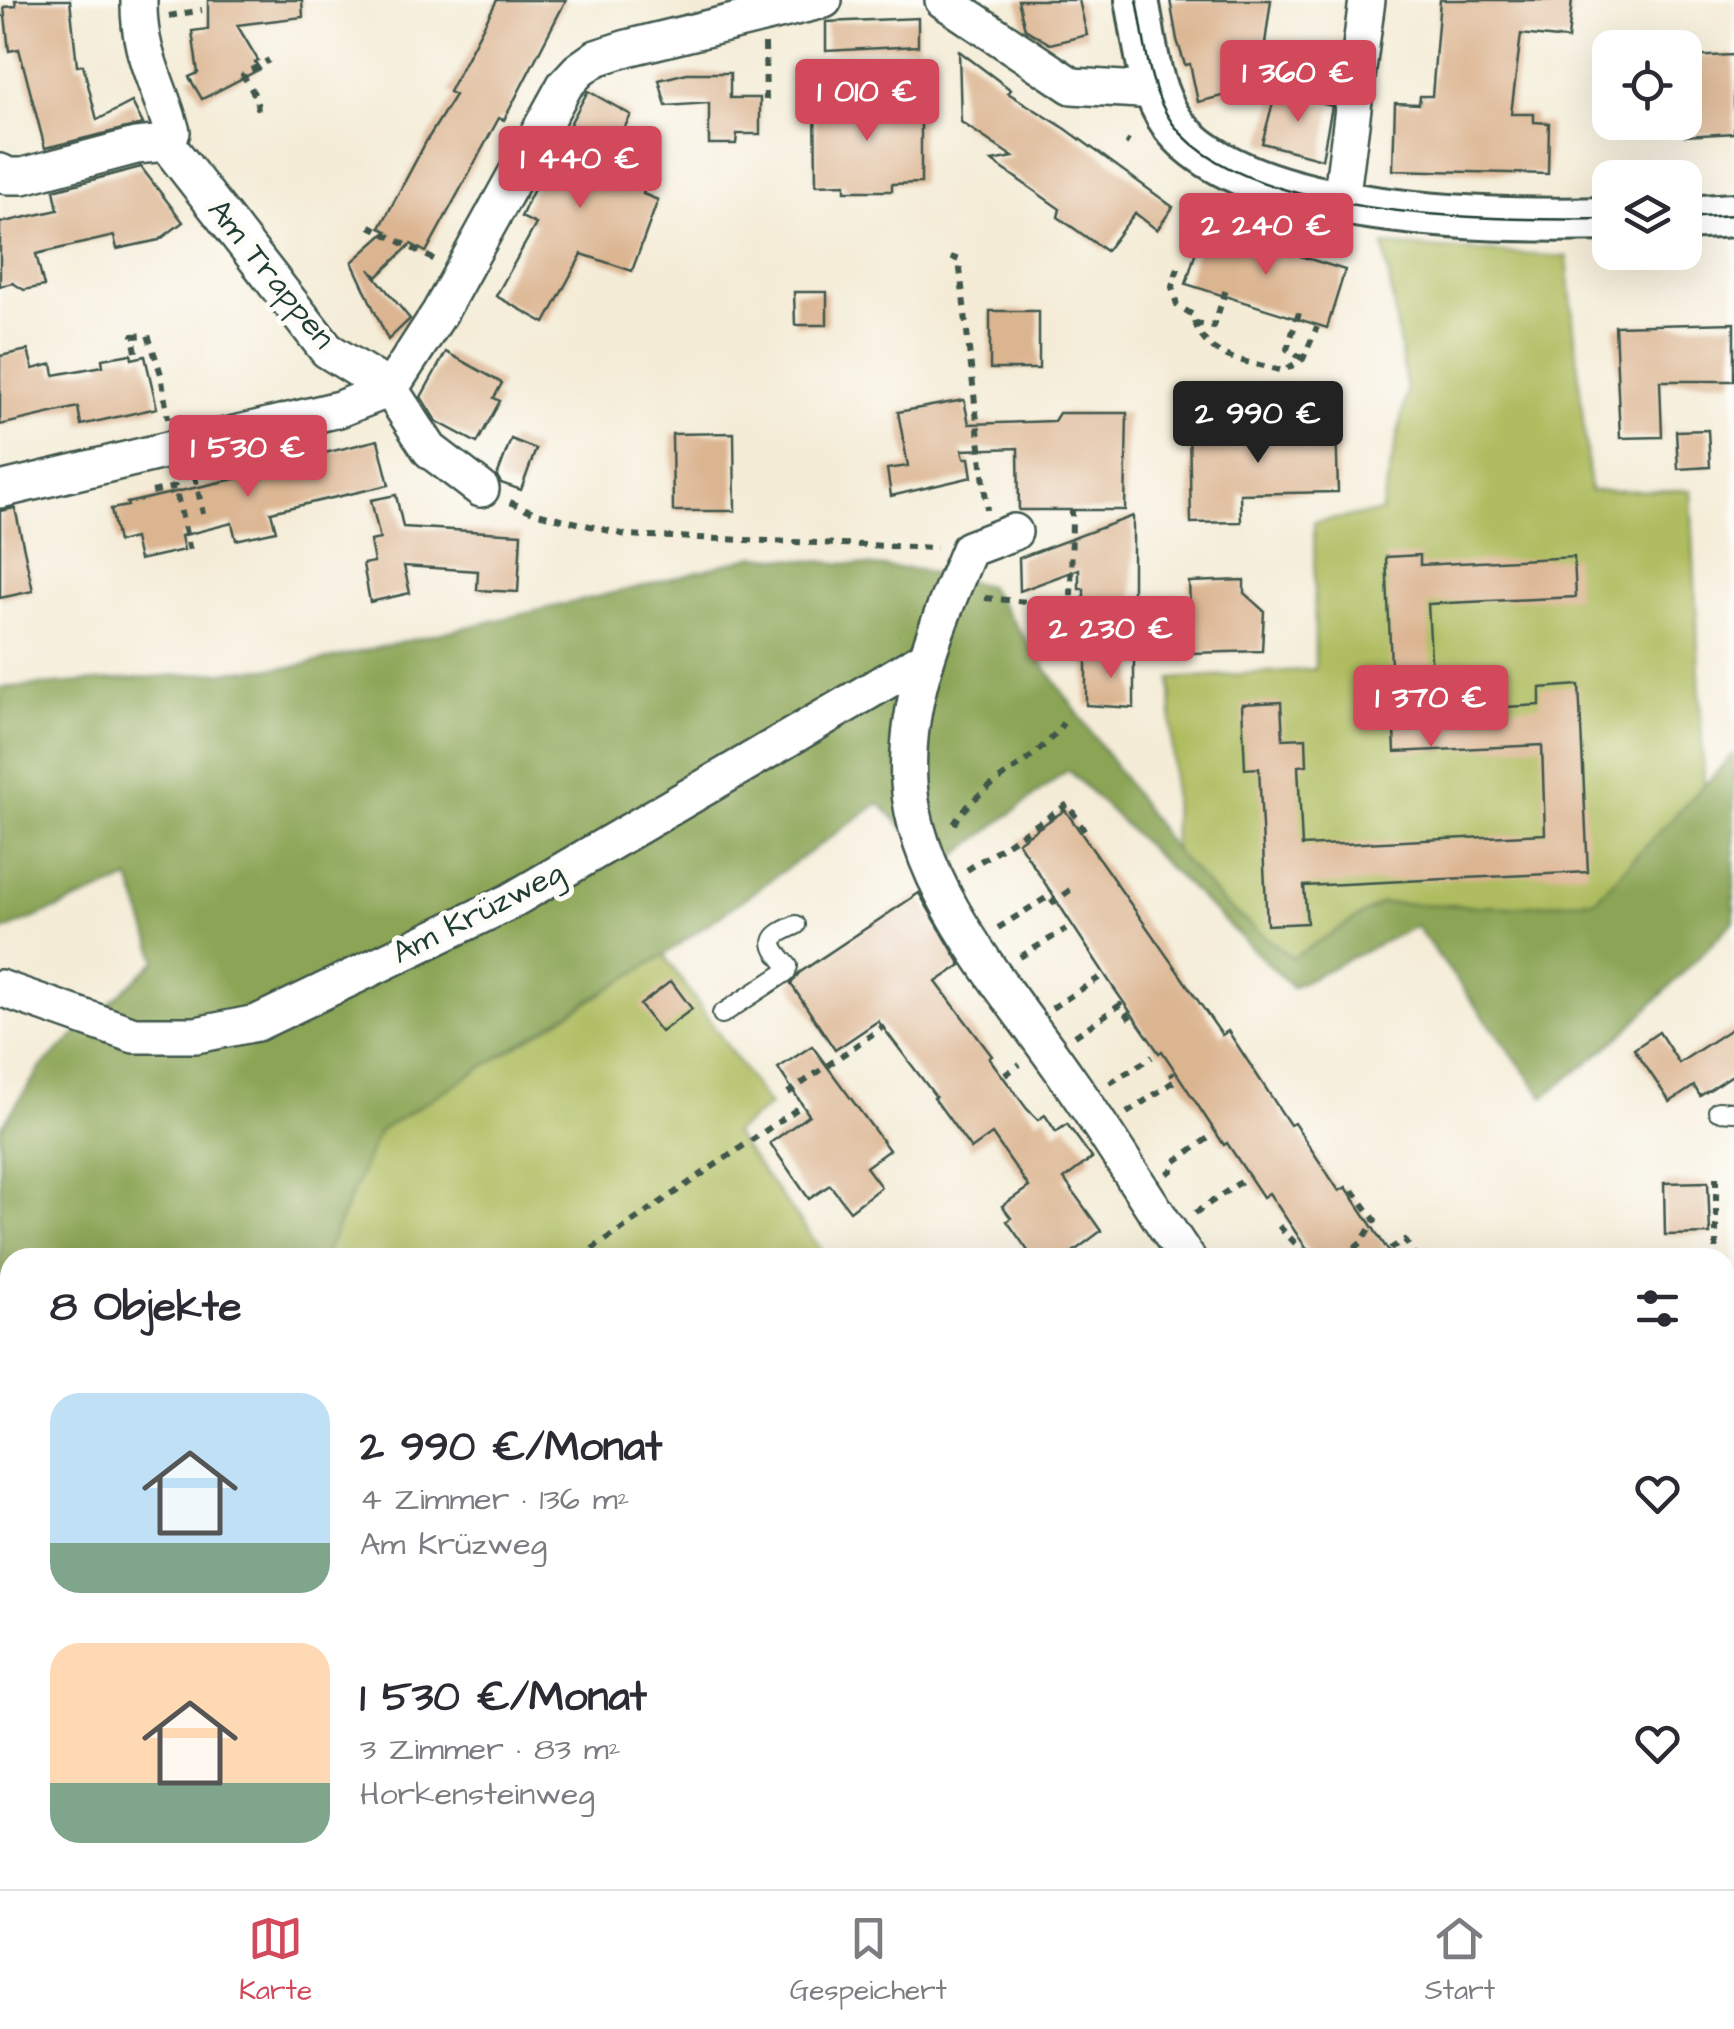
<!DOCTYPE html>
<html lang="de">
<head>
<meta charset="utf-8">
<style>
  :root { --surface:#fff; --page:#f2f2f3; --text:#2b2b33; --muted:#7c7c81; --line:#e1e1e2; --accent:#d1495b }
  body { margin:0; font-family:"Architects Daughter",sans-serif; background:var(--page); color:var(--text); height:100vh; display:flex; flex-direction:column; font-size:38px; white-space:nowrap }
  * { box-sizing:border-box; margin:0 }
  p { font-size:32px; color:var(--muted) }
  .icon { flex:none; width:55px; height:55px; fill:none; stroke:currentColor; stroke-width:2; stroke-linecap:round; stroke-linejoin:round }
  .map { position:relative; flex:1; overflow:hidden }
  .side { position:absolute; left:0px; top:1248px; width:1735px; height:642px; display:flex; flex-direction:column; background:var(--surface); border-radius:30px 30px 0 0; box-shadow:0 10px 40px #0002 }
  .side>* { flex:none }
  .fabs { position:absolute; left:1592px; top:30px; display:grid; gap:20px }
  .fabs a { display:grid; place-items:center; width:110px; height:110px; border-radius:20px; background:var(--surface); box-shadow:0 10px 40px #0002; font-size:50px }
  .price { position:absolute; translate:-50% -85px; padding:0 22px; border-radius:10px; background:var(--accent); color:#fff; font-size:32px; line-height:65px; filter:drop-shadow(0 2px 5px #0008) }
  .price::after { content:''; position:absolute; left:50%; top:60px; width:30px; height:22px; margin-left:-15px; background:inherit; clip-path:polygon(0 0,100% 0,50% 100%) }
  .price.active { background:#222; color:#fff }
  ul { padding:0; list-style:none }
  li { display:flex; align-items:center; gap:30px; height:250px; padding:0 50px }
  li span { display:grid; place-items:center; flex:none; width:280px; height:200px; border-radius:30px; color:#555 }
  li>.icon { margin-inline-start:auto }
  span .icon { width:120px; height:120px; fill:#fffc; stroke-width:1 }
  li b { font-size:42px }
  h2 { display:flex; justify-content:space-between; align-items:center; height:120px; padding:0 50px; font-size:42px }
  .tab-bar { display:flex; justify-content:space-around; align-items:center; height:140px; border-top:2px solid var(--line); background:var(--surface); font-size:28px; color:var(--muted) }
  .tab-bar a { display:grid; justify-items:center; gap:5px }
  .tab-bar .active { color:var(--accent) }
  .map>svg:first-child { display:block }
  .industrial { fill:#c6c5b8 }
  .green { fill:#afbc5e; stroke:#677c49; stroke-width:2.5 }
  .forest { fill:#8ba455; stroke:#557044; stroke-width:2.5 }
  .water { fill:#63c0e1; stroke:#417e8a; stroke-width:2.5 }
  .building { fill:#dbb490 }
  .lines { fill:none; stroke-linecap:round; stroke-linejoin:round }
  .service-casing { stroke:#3f574c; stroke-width:22 }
  .minor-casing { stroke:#3f574c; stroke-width:40 }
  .tertiary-casing { stroke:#3f574c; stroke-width:48 }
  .path { stroke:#3f574c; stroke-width:6; stroke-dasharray:8 8; stroke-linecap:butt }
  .service { stroke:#fff; stroke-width:18 }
  .minor { stroke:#fff; stroke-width:35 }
  .tertiary { stroke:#fff; stroke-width:42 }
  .tram { stroke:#1f3d34; stroke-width:2.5 }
  .rail { stroke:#1f3d34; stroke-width:8 }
  .labels { text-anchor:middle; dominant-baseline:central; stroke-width:10; stroke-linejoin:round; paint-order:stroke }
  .street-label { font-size:32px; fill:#1f3d34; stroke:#fdfcf7 }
</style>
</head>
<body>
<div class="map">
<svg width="1734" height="1889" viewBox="0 0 1734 1889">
  <rect width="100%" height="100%" fill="#fdfcf7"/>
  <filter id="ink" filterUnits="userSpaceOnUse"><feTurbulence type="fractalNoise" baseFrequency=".01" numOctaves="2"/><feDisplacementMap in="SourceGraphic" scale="20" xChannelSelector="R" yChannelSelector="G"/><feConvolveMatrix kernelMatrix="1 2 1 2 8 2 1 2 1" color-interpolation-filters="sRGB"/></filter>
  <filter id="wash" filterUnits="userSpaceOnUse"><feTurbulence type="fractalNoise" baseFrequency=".0048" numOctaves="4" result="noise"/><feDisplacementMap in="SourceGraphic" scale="40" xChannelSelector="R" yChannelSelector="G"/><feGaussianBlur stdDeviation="2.25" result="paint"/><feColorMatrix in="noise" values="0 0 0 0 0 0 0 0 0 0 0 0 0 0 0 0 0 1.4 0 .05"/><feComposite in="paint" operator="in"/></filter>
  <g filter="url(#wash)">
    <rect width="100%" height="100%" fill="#f4ecd7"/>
    <g class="industrial">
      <polygon points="0,1562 10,1581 10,1740 0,1725"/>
      <polygon points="103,1880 175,1880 181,1889 109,1889"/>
    </g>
    <g class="green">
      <polygon points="1384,245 1567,257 1590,491 1691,490 1704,785 1595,900 1510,907 1381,904 1292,958 1226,906 1174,850 1171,679 1315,669 1314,522 1381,512 1407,392"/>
      <polygon points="664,955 769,1106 733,1133 827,1257 324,1258 379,1131"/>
      <polygon points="961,1880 1119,1880 1104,1889 968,1889"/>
      <polygon points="1208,1880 1676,1880 1682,1889 1215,1889"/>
    </g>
    <g class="forest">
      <polygon points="755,556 919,570 988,586 1174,850 1226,906 1292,958 1381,903 1510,907 1595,900 1734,754 1734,921 1621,1036 1544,1097 1416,926 1292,987 1068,770 942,866 879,803 664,955 379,1131 324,1257 10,1258 10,1438 0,1430 0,1129 42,1066 157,960 130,879 0,932 0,688 294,667 635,588"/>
      <polygon points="257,1880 961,1880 968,1889 262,1889"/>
    </g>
    <polygon class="water" points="0,1725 10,1740 10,1880 103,1880 109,1889 0,1889"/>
    <g id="blocks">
      <g class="building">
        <polygon points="15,0 70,0 77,66 83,65 97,120 132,102 143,124 45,148 19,49 9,51 4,7 16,6"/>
        <polygon points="208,0 302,0 303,17 237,25 258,60 255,62 260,69 202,99 189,77 198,73 192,31 208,29"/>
        <polygon points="497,0 566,0 504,120 499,118 426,252 411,244 377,277 369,269 410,319 388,340 352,262 387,231 380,228 427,140 455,95 449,92"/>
        <polygon points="1018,0 1079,0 1087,35 1050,44 1025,29"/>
        <polygon points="1170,0 1271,0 1259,87 1198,102 1190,64 1185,65 1177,40"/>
        <polygon points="1440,0 1572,0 1568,39 1521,34 1511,114 1534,114 1534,122 1549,123 1548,174 1393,170 1395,103 1419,104 1420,96 1432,96"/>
        <polygon points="918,18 918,46 826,51 826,22"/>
        <polygon points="959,51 1011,90 1008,93 1066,129 1173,207 1157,230 1135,213 1106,251 1058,217 1060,209 992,161 1013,157 961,122"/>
        <polygon points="1734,55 1734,133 1685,136 1685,57"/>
        <polygon points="687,73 730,73 730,98 760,98 760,134 737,134 736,144 709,144 709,103 666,106 659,80"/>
        <polygon points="588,91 631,115 609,157 648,178 643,194 658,200 632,271 582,254 545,323 496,296 536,224 521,217 530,197"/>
        <polygon points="1276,92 1332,106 1322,159 1262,143"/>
        <polygon points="815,98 889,98 890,105 921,105 921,183 892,184 892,191 845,191 845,184 816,185"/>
        <polygon points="141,167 183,222 159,240 117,249 114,236 36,254 44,286 24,290 13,283 0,286 0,223 58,210 54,190"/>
        <polygon points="1202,231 1234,241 1236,236 1345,270 1327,328 1186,284"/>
        <polygon points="794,292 827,292 827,325 795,325"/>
        <rect x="990" y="311" width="49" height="58"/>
        <polygon points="1734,323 1734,381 1660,381 1662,437 1620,438 1615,326"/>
        <polygon points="28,350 33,369 52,364 54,375 103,366 102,359 131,354 132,359 145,356 157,408 81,425 78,407 0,425 0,356"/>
        <polygon points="446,352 502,383 494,398 500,401 477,443 436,421 421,397"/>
        <polygon points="964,400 969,424 1054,421 1059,413 1127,413 1125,510 1019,510 1018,448 962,450 964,458 969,458 972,477 891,496 887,469 908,466 898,412"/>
        <polygon points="1336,424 1338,492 1240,494 1241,522 1191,523 1189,427"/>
        <polygon points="1708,430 1710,467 1678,469 1676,431"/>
        <polygon points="734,433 735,511 673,511 672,434"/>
        <polygon points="511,439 536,449 521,490 501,483 497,476"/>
        <polygon points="378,440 389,485 271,512 276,531 236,540 232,523 181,536 184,550 139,560 134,538 118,542 111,509 128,506 127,503 310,462 308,457"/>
        <polygon points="396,495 403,527 521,534 518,592 477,590 478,571 404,566 410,593 370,602 363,564 374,562 370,541 380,539 371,500"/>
        <polygon points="15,508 33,591 0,598 0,511"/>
        <polygon points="1133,516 1133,601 1084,601 1084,589 1079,589 1079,569 1020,591 1019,558"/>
        <polygon points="1420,555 1420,565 1574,557 1576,597 1428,604 1434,711 1540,705 1540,688 1579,685 1588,872 1304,886 1307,923 1267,925 1259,768 1245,769 1242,704 1281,702 1283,739 1306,738 1307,765 1298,766 1302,846 1545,834 1542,745 1395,752 1386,557"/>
        <polygon points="1244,580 1244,593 1264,611 1262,651 1192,653 1189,582"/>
        <polygon points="1109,653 1134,653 1134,708 1086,705 1086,658 1109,658"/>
        <polygon points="1065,810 1222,1035 1228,1031 1290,1125 1294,1123 1339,1191 1346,1187 1393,1258 1313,1258 1269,1193 1263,1197 1227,1143 1224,1145 1162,1051 1159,1053 1113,987 1018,842"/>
        <polygon points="919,893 961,965 936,982 992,1056 989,1058 1027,1109 1038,1120 1045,1115 1056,1132 1067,1124 1092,1158 1064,1179 1101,1231 1065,1258 1033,1258 1007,1221 1011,1218 1002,1206 1029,1187 992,1134 971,1149 934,1098 936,1097 878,1021 835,1050 791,984 799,973"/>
        <polygon points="671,981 692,1009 661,1032 640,1005"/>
        <polygon points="1734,1027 1734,1074 1700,1096 1694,1086 1670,1102 1634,1049 1659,1032 1679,1063"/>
        <polygon points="812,1046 889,1150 866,1167 881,1187 850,1211 830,1185 809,1199 770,1143 809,1115 778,1068"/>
        <polygon points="1708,1182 1710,1234 1665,1235 1664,1183"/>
      </g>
    </g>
  </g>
  <g filter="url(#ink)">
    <use href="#blocks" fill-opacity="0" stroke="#3f574c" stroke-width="2.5"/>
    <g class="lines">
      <defs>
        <g id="service">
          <path d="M722 1014 786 972 788 966C767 943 767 937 796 925"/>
          <polyline points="1718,1111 1734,1112"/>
        </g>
        <g id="minor">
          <path d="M139 0C138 56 159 82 172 132L166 143 327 350 390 389 430 450 481 489"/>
          <polyline points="943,0 1072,86 1157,91"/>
          <polyline points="0,172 8,176 23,176 136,146 166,143"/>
          <polyline points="1341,201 1367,0"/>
          <polyline points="0,490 339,409 390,389 440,312 565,85 579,70 596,58 627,48 824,0"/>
          <path d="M1014 532 969 549C938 624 904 699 909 783 916 891 1010 994 1069 1080 1110 1138 1146 1199 1187 1258"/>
          <polyline points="0,988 134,1035 196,1035 257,1023 509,902 924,659"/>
          <polyline points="1725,1414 1734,1411"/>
          <polyline points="0,1490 10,1509"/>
          <polyline points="220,1880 226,1889"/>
          <polyline points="1443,1880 1445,1889"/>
          <polyline points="1675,1880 1681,1889"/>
          <polyline points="1149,1889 1162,1880"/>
          <polyline points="1564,1889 1565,1880"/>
        </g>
        <g id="tertiary">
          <path d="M1137 0C1145 40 1148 90 1173 124 1244 219 1499 222 1610 219"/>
          <polyline points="1685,218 1734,215"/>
        </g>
      </defs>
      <use href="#service" class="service-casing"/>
      <use href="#minor" class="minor-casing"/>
      <use href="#tertiary" class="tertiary-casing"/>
      <g class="path">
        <polyline points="0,15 2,14"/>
        <polyline points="169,16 202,10"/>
        <polyline points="765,44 766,103"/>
        <polyline points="258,110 256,97 243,75 269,60"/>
        <polyline points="1126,141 1129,143"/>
        <polyline points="370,226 435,260"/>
        <polyline points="1296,254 1302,231"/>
        <polyline points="951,257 959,260 987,510"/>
        <path d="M1178 268 1172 287 1177 305 1193 315C1203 361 1243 359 1283 371L1303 359 1317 327"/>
        <polyline points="1299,313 1287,349 1303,359"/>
        <polyline points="1195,323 1214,326 1226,289"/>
        <polyline points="136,352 133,336 148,335 161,374 168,419"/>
        <polyline points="195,476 203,514"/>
        <polyline points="152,492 175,487 190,551"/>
        <polyline points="510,502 533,512 626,535 937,548"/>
        <polyline points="985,598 1071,606 1072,511"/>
        <path d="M954 824C982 779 1033 768 1063 723"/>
        <polyline points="967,870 1068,804 1085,832"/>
        <polyline points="998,928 1049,896 1054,902 1070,890"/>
        <polyline points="1020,957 1066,929"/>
        <polyline points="1052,1008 1102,976"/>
        <polyline points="1075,1036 1120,1005 1134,1024"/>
        <polyline points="1005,1075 1020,1064"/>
        <polyline points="1110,1083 1152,1057"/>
        <polyline points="788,1093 884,1026"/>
        <polyline points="1127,1113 1176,1080 1171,1073"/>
        <polyline points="1167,1174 1172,1170 1173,1163 1214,1134"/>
        <polyline points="1716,1177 1716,1258"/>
        <polyline points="1195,1213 1248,1177"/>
        <polyline points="1279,1226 1309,1258"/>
        <polyline points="1390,1249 1405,1240 1416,1258"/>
        <polyline points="579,1258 803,1105"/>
        <polyline points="1119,1258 1128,1250 1134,1258"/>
        <polyline points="1342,1258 1361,1243 1375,1220 1352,1189"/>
        <polyline points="0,1548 10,1567"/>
      </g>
      <use href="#service" class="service"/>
      <use href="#minor" class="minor"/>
      <use href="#tertiary" class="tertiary"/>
      <g class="tram">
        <path d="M1137 0C1145 40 1148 90 1173 124 1245 220 1498 221 1610 219"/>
        <polyline points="1685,218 1734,215"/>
      </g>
      <g class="rail">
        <polyline points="0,1631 10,1650"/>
        <polyline points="0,1675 10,1692"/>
        <polyline points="122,1880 128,1889"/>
        <polyline points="146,1880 152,1889"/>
      </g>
    </g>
  </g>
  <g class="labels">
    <g class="street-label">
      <text transform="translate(271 274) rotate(51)">Am Trappen</text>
      <text transform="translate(478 913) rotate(-27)">Am Krüzweg</text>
    </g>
  </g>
</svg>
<div class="fabs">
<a><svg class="icon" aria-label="locate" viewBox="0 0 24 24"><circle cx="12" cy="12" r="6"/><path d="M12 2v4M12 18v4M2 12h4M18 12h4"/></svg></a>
<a><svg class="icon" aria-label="layers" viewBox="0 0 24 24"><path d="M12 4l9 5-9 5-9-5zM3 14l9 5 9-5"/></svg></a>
</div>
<b class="price" style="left:1298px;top:125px">1 360 €</b>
<b class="price" style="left:867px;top:144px">1 010 €</b>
<b class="price" style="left:580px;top:211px">1 440 €</b>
<b class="price" style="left:1266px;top:278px">2 240 €</b>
<b class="price active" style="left:1258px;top:466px">2 990 €</b>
<b class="price" style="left:248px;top:500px">1 530 €</b>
<b class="price" style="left:1111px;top:681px">2 230 €</b>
<b class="price" style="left:1431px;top:750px">1 370 €</b>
<section class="side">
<h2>8 Objekte<svg class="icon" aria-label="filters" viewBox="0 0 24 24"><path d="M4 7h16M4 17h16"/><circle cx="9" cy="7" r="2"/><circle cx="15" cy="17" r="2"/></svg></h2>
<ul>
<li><span style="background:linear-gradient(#bfe0f5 75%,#7fa58c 0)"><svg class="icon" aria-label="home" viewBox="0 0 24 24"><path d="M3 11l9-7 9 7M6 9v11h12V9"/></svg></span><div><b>2 990 €/Monat</b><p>4 Zimmer · 136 m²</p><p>Am Krüzweg</p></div><svg class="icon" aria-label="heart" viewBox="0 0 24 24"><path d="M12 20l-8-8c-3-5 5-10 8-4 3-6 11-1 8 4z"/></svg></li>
<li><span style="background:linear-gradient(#ffd9b3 70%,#7fa58c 0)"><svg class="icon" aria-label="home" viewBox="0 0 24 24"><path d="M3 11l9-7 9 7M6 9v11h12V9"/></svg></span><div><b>1 530 €/Monat</b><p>3 Zimmer · 83 m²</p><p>Horkensteinweg</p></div><svg class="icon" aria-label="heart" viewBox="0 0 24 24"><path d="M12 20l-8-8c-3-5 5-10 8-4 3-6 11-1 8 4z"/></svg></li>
</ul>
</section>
</div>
<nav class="tab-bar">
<a class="active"><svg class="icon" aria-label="map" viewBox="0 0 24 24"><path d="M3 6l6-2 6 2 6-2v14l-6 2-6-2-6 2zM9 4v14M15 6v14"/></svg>Karte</a>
<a><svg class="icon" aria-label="saved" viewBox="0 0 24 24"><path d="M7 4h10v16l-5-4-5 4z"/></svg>Gespeichert</a>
<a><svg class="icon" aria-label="home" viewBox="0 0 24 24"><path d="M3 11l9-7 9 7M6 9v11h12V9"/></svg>Start</a>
</nav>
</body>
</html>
